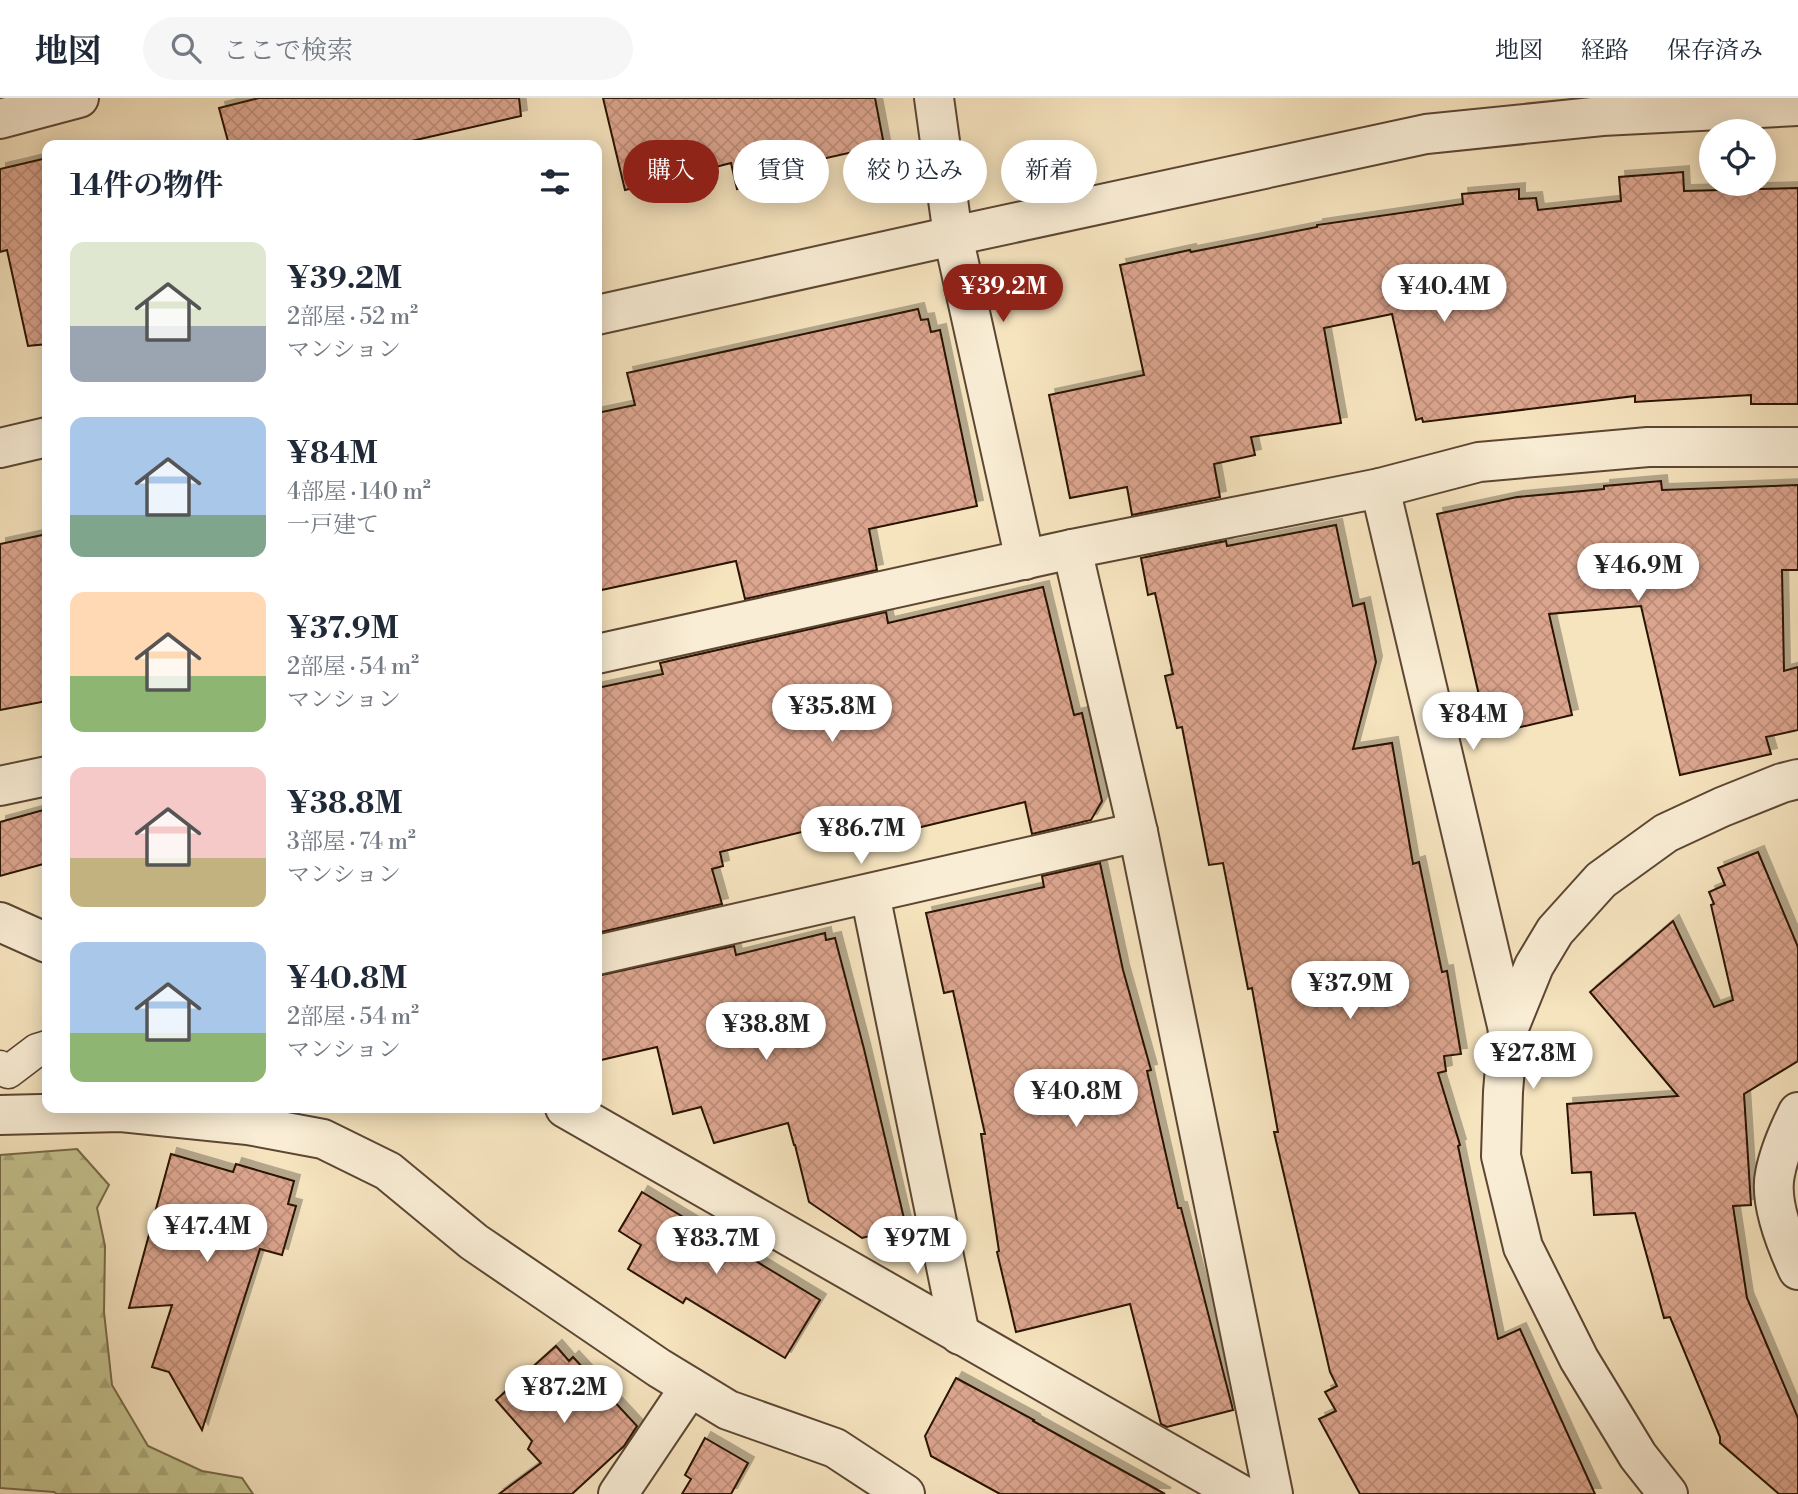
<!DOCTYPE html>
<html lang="ja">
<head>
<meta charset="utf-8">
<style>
  :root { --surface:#fff; --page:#f6f6f7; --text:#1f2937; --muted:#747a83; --line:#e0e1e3; --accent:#8f2418 }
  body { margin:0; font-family:"Libre Bodoni","Noto Serif JP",serif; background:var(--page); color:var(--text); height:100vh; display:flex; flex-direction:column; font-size:26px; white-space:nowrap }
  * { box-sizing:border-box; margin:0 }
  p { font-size:23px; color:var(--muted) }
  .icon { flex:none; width:38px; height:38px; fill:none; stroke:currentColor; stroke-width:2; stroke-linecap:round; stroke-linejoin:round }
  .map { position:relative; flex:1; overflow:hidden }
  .sheet { position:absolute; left:42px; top:42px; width:560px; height:973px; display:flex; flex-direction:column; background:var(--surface); border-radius:14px; box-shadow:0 4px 18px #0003 }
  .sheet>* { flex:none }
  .guide { position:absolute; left:623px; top:42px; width:665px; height:63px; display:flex; gap:14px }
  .buttons { position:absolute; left:1699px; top:21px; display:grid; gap:14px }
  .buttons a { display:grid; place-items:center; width:77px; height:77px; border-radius:50%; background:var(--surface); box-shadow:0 4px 18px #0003; font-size:35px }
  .price { position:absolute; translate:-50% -60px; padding:0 16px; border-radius:24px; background:#fff; color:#222; font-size:23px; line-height:46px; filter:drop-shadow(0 2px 4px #0008) }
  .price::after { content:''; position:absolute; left:50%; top:42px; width:21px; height:16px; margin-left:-10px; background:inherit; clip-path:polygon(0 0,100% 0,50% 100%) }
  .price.selected { background:var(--accent); color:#fff }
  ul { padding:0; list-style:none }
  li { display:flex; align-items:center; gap:21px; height:175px; padding:0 28px }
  li span { display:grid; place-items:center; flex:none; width:196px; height:140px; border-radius:14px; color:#555 }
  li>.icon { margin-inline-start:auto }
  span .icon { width:84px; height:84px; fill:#fffc; stroke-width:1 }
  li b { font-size:30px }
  h2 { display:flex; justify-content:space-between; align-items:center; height:84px; padding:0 28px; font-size:30px }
  .tag { padding:0 24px; border-radius:32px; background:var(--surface); box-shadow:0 4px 18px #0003; font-size:24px; line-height:63px }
  .tag.selected { background:var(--accent); color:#fff }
  header { display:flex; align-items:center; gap:42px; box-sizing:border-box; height:98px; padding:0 35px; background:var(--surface); border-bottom:2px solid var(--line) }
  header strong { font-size:33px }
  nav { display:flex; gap:38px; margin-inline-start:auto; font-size:24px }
  .search { width:490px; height:63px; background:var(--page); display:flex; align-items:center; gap:18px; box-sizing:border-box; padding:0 24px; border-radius:38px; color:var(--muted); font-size:26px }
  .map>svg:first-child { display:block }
  .forest { fill:url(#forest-firs); stroke:#766a48; stroke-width:2 }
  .building { fill:url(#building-cross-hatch); stroke:#291204; stroke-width:2; filter:url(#shadow) }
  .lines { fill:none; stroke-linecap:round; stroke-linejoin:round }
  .service-casing { stroke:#5c4633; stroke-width:35 }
  .minor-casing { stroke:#5c4633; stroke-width:42 }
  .tertiary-casing { stroke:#5c4633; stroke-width:42 }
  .service { stroke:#f9edd5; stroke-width:32 }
  .minor { stroke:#f9edd5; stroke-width:38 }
  .tertiary { stroke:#f9edd5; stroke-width:38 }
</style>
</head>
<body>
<header>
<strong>地図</strong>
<div class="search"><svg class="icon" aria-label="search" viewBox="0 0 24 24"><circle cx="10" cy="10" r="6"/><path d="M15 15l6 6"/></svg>ここで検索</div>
<nav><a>地図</a><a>経路</a><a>保存済み</a></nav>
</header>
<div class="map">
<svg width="1798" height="1396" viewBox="0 0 1798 1396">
  <defs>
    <pattern id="forest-firs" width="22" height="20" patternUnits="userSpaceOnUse" patternTransform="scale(1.75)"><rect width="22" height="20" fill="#c3c28d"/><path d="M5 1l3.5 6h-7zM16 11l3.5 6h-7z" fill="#a8a678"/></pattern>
    <pattern id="building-cross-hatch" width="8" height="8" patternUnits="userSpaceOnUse" patternTransform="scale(1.75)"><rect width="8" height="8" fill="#dca58e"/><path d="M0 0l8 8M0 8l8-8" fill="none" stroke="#bd8d79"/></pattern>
    <filter id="shadow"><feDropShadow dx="6" dy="-6" stdDeviation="0" flood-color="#0004"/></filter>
  </defs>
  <rect width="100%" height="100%" fill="#f6e4bf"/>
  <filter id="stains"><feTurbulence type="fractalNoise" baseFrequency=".00286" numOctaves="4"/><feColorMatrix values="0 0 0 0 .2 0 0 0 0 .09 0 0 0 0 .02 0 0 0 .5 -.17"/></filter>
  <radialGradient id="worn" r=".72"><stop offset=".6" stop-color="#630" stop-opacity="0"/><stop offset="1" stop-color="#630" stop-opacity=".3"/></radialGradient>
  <polygon class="forest" points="77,1051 109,1087 97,1110 105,1148 104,1214 112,1287 148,1348 202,1373 242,1380 253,1396 57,1396 54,1394 0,1390 0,1057"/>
  <g class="building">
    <polygon points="259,0 519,0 521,18 394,47 229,47 219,10"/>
    <polygon points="603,0 875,0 884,47 782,70 780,80 737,91 731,65 625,92"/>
    <polygon points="47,60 47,246 28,248 7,152 0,154 0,71"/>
    <polygon points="1683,74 1684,93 1798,90 1798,306 1751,306 1751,297 1635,304 1635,298 1423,324 1422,320 1416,322 1392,216 1324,230 1341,325 1251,339 1255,357 1214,366 1220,399 1132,417 1127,389 1070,400 1049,297 1144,277 1120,167 1190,152 1191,154 1317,129 1317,127 1463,106 1462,96 1519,91 1519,101 1536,100 1538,112 1621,103 1619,79"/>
    <polygon points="918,211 921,222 928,221 931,234 940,232 977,408 869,431 877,472 745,501 736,463 597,493 597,315 635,307 627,275"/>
    <polygon points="1661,383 1662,392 1798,387 1798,472 1782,472 1784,573 1798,569 1798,632 1766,639 1771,656 1680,677 1641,508 1549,516 1572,617 1504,633 1498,607 1482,610 1437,416 1517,399 1604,391 1604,388"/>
    <polygon points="1336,427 1353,508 1364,505 1376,564 1353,651 1392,645 1413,766 1419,764 1442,874 1447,873 1461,956 1444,958 1446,973 1438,975 1460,1047 1458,1048 1498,1241 1520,1231 1595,1396 1360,1396 1319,1321 1336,1313 1325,1294 1337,1288 1330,1274 1274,1034 1278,1034 1252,890 1248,891 1223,765 1209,767 1182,629 1177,630 1165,578 1173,576 1155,495 1148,497 1141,460 1226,443 1227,448"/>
    <polygon points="47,436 47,603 0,612 0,446"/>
    <polygon points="1043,489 1074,617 1082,615 1102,703 1091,722 1032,736 1025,704 892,736 887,713 720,754 723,768 712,771 722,806 597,835 597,590 663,576 660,565 886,514 888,525"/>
    <polygon points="47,711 47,765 0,778 0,724"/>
    <polygon points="1758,754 1798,849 1798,963 1744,996 1751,1107 1733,1108 1747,1200 1798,1320 1798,1396 1779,1396 1720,1345 1720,1339 1670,1219 1664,1220 1635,1115 1594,1117 1591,1074 1572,1075 1567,1006 1678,998 1590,894 1673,823 1714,909 1733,902 1711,807 1714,806 1709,794 1725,787 1718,770"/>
    <polygon points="1100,765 1123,872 1151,972 1147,973 1178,1110 1181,1110 1233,1312 1167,1329 1161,1326 1130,1206 1016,1234 997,1154 999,1153 981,1036 985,1036 953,893 944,895 926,815 1044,789 1042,778"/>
    <polygon points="825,835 826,842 835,840 864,951 906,1129 862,1140 809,1104 795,1047 794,1047 788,1025 714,1045 701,1009 673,1016 657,949 597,963 597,878 734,848 736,857"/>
    <polygon points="171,1056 233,1074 236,1066 294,1083 288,1106 296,1108 282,1157 260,1151 202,1332 169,1274 152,1269 172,1207 129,1210"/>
    <polygon points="642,1094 820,1202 785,1260 686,1200 683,1205 628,1171 641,1147 619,1133"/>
    <polygon points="556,1248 569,1263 573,1259 637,1328 624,1348 572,1396 499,1396 541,1365 528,1351 532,1343 496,1302"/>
    <polygon points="956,1280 1034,1322 1033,1323 1165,1396 1000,1396 931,1358 925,1338"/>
    <polygon points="705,1340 748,1365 731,1396 682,1396 691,1381 685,1377"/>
  </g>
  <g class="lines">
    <defs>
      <polyline id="service" points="0,969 8,974 37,952 47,949"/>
      <g id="minor">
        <polyline points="934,0 953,138 1025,462"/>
        <polyline points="0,21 79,0"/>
        <polyline points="1380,390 1508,932"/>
        <polyline points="1072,451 1138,734 1273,1396"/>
        <polyline points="597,556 1072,451 1380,390 1479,364 1648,349 1798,349"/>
        <polyline points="0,688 47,678"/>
        <polyline points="870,796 960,1237"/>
        <polyline points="0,824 47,845"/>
        <polyline points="597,857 1138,734"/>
        <polyline points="565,1010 1240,1396"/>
        <path d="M1798 1014C1788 1034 1779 1054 1775 1076 1769 1104 1786 1146 1798 1172"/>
        <polyline points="0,1017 121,1014 248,1027 323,1041 388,1073 474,1144 659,1270 728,1312 835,1350 905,1396"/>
        <polyline points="618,1396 690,1289"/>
        <polyline points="1668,1396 1638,1358 1579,1261 1523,1149 1501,1058 1503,994 1508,932 1534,868 1555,833 1601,782 1666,735 1722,709 1782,685 1798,681"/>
      </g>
      <g id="tertiary">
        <polyline points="597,217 953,138 1426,36 1602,18 1798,8"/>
        <polyline points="0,350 47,339"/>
      </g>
    </defs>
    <use href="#service" class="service-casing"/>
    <use href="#minor" class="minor-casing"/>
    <use href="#tertiary" class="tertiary-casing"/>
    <use href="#service" class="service"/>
    <use href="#minor" class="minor"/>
    <use href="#tertiary" class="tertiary"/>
  </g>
  <rect width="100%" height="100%" filter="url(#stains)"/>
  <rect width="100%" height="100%" fill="url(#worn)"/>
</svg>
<div class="buttons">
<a><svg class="icon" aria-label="locate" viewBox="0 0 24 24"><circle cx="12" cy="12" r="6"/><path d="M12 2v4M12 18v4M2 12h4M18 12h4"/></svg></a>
</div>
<b class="price selected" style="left:1003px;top:226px">¥39.2M</b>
<b class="price" style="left:1444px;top:226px">¥40.4M</b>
<b class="price" style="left:1638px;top:505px">¥46.9M</b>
<b class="price" style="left:832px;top:646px">¥35.8M</b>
<b class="price" style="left:1473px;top:654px">¥84M</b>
<b class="price" style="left:861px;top:768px">¥86.7M</b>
<b class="price" style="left:1350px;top:923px">¥37.9M</b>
<b class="price" style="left:766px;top:964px">¥38.8M</b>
<b class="price" style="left:1533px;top:993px">¥27.8M</b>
<b class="price" style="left:1076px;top:1031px">¥40.8M</b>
<b class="price" style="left:207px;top:1166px">¥47.4M</b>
<b class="price" style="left:716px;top:1178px">¥83.7M</b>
<b class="price" style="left:917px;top:1178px">¥97M</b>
<b class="price" style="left:564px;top:1327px">¥87.2M</b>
<div class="guide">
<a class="tag selected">購入</a>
<a class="tag">賃貸</a>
<a class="tag">絞り込み</a>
<a class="tag">新着</a>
</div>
<section class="sheet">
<h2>14件の物件<svg class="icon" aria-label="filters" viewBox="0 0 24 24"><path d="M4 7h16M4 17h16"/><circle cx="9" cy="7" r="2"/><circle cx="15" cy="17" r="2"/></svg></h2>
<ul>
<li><span style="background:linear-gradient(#dfe7d0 60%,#9aa5b1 0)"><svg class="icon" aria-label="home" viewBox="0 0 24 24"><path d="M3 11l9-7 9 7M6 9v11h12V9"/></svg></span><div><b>¥39.2M</b><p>2部屋 · 52 m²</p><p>マンション</p></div></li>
<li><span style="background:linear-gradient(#a9c7e8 70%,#7fa58c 0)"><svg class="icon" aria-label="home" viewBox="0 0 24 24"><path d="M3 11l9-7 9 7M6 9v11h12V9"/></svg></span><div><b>¥84M</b><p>4部屋 · 140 m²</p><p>一戸建て</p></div></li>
<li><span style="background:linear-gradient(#ffd9b3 60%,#8fb573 0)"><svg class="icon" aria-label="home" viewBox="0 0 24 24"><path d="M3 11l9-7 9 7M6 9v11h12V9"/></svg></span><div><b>¥37.9M</b><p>2部屋 · 54 m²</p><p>マンション</p></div></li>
<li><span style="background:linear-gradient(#f6c9c9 65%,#c2b280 0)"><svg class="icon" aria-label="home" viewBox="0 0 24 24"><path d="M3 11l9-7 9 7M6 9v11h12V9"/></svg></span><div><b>¥38.8M</b><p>3部屋 · 74 m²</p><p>マンション</p></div></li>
<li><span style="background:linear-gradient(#a9c7e8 65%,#8fb573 0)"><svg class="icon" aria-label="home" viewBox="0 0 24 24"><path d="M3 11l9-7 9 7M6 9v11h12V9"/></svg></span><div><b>¥40.8M</b><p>2部屋 · 54 m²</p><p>マンション</p></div></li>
</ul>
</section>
</div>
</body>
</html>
